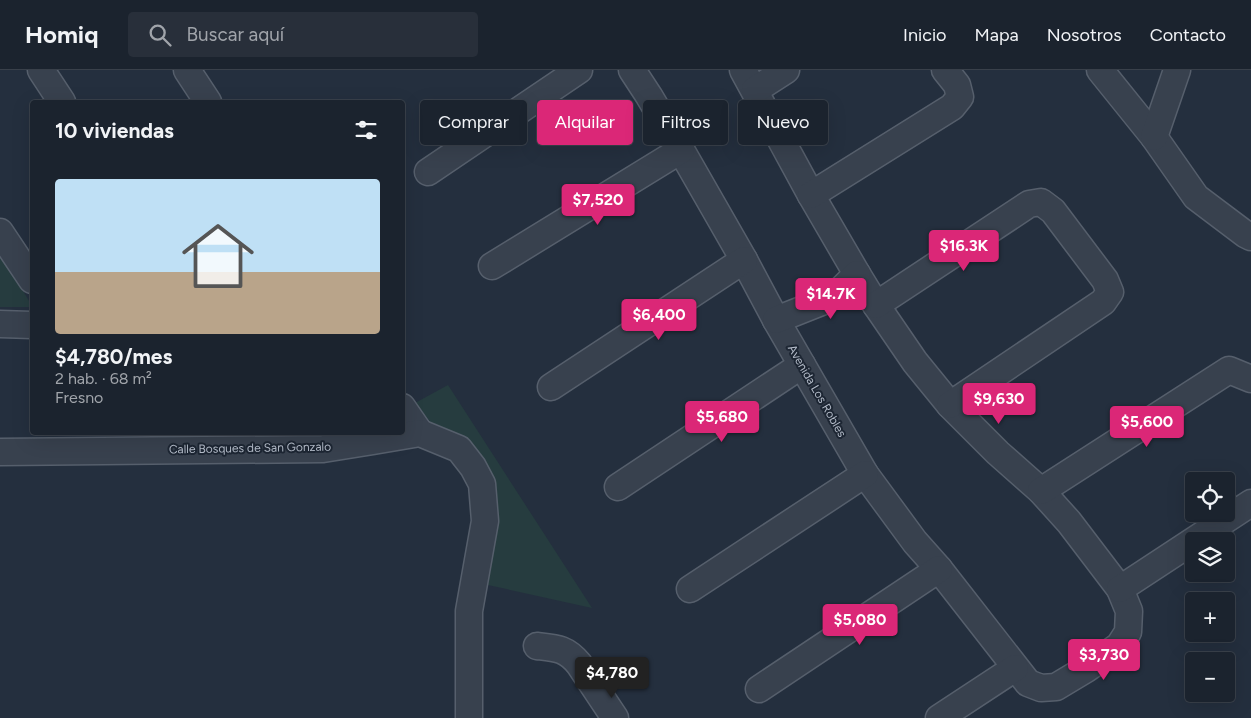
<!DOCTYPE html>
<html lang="es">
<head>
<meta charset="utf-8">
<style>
  :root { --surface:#1b232e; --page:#282f3a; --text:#f1f3f6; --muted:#a0a4aa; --line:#39404a; --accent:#db2777 }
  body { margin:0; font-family:Figtree,sans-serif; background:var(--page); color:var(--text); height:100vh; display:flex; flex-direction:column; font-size:19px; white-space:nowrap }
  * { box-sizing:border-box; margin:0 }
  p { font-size:16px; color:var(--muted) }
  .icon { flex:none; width:28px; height:28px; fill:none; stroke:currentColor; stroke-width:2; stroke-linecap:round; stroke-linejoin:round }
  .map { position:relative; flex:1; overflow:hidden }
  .details { position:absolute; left:30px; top:30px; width:375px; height:335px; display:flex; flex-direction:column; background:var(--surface); border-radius:5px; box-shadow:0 5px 20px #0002,0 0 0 1px var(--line) }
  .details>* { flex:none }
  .banner { position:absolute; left:420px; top:30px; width:475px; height:45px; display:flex; gap:10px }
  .controls { position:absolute; left:1185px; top:402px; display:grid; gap:10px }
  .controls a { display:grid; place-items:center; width:50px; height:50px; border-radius:5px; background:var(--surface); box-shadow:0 5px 20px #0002,0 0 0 1px var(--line); font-size:25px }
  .price { position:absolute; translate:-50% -42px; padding:0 11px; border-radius:5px; background:var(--accent); color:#fff; font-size:16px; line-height:32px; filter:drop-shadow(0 1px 2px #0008) }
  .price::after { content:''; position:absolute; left:50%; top:30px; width:15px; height:11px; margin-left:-8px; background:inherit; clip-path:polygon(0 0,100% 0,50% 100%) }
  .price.active { background:#222; color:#fff }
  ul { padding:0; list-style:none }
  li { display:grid; align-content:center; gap:10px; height:265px; padding:0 25px }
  li span { display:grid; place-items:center; height:155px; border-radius:5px; color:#555 }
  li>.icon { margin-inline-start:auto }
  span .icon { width:90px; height:90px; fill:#fffc; stroke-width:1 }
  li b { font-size:21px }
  h2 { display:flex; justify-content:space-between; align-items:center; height:60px; padding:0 25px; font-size:21px }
  .tag { padding:0 18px; border-radius:5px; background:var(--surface); box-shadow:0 5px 20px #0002,0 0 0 1px var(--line); font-size:18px; line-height:45px }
  .tag.active { background:var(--accent); color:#fff }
  header { display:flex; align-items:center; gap:30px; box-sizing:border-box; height:70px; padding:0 25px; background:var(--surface); border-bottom:1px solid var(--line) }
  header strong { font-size:24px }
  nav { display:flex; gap:28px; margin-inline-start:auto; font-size:18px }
  .search { width:350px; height:45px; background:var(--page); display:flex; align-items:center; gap:12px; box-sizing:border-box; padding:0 18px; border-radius:5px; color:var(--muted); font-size:19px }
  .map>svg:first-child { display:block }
  .green { fill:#263c3f }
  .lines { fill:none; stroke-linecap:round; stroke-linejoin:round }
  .minor-casing { stroke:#565f6c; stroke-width:29 }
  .minor { stroke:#38414e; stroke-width:26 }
  .labels { text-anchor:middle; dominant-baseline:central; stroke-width:4; stroke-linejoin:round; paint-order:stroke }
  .street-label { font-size:12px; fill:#b4bcc9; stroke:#1d2633 }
</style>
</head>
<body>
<header>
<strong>Homiq</strong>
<div class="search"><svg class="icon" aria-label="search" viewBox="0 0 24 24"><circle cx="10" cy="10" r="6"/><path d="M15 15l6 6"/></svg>Buscar aquí</div>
<nav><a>Inicio</a><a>Mapa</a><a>Nosotros</a><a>Contacto</a></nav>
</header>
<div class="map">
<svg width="1251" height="648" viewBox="0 0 1251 648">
  <rect width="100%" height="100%" fill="#242f3e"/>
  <g class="green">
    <polygon points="0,182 32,236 32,237 0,237"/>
    <polygon points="448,315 592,538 488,515 490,425 415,333"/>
  </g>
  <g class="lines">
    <defs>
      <g id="minor">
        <polyline points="41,0 62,32"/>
        <polyline points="187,0 208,32"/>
        <polyline points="632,0 649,26 681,80 744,190 776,250 865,404 915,472 939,499 1028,613 1041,618 1056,617 1086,599 1119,576 1128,562 1129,541 1120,519 1069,452 1041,421 998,383 950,335 915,292 876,235 857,204 811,125 743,0"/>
        <polyline points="1100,0 1154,67 1196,127 1245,164 1251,167"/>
        <polyline points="755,20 786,0"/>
        <polyline points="1154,67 1177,0"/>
        <polyline points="428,102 579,0"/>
        <polyline points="811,125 952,37 960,27 957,15 945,0"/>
        <polyline points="0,162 32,210"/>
        <polyline points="492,196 681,80"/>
        <polyline points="876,235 1029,134 1041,132 1053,141 1105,210 1110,222 1103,232 950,335"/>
        <polyline points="776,250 824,231 842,219 857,204"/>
        <polyline points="0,254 32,255"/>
        <polyline points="551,317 744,190"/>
        <polyline points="402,337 420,363"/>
        <polyline points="0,382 323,379 373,371 420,363 459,379 473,397 482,414 485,451 469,541 469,648"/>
        <polyline points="618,417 802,295"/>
        <polyline points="1041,421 1229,300 1251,309"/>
        <polyline points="690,519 865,404"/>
        <polyline points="1120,519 1251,433"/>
        <path d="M537 576C556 578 566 578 579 594L615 648"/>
        <polyline points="759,619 939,499"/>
        <polyline points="939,648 1015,598"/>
      </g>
    </defs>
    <use href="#minor" class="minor-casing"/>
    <use href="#minor" class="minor"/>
  </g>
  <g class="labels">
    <g class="street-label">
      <text transform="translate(817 321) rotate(60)">Avenida Los Robles</text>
      <text transform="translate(250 378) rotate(-1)">Calle Bosques de San Gonzalo</text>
    </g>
  </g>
</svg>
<div class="controls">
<a><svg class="icon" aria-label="locate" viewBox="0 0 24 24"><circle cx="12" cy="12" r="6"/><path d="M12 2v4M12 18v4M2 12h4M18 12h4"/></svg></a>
<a><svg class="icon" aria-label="layers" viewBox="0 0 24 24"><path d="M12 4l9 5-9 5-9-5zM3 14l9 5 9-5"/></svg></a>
<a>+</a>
<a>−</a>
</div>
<b class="price" style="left:598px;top:156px">$7,520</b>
<b class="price" style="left:964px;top:202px">$16.3K</b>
<b class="price" style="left:831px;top:250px">$14.7K</b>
<b class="price" style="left:659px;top:271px">$6,400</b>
<b class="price" style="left:999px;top:355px">$9,630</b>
<b class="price" style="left:722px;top:373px">$5,680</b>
<b class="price" style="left:1147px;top:378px">$5,600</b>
<b class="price" style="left:860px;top:576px">$5,080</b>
<b class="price" style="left:1104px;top:611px">$3,730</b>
<b class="price active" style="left:612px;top:629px">$4,780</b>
<div class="banner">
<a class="tag">Comprar</a>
<a class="tag active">Alquilar</a>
<a class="tag">Filtros</a>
<a class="tag">Nuevo</a>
</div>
<section class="details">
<h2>10 viviendas<svg class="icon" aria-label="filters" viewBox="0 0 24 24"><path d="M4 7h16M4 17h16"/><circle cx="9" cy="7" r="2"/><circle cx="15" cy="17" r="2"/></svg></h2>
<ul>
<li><span style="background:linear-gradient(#bfe0f5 60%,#b9a48a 0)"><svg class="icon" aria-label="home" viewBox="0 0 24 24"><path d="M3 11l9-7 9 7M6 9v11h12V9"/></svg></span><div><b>$4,780/mes</b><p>2 hab. · 68 m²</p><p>Fresno</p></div></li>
</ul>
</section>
</div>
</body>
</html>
